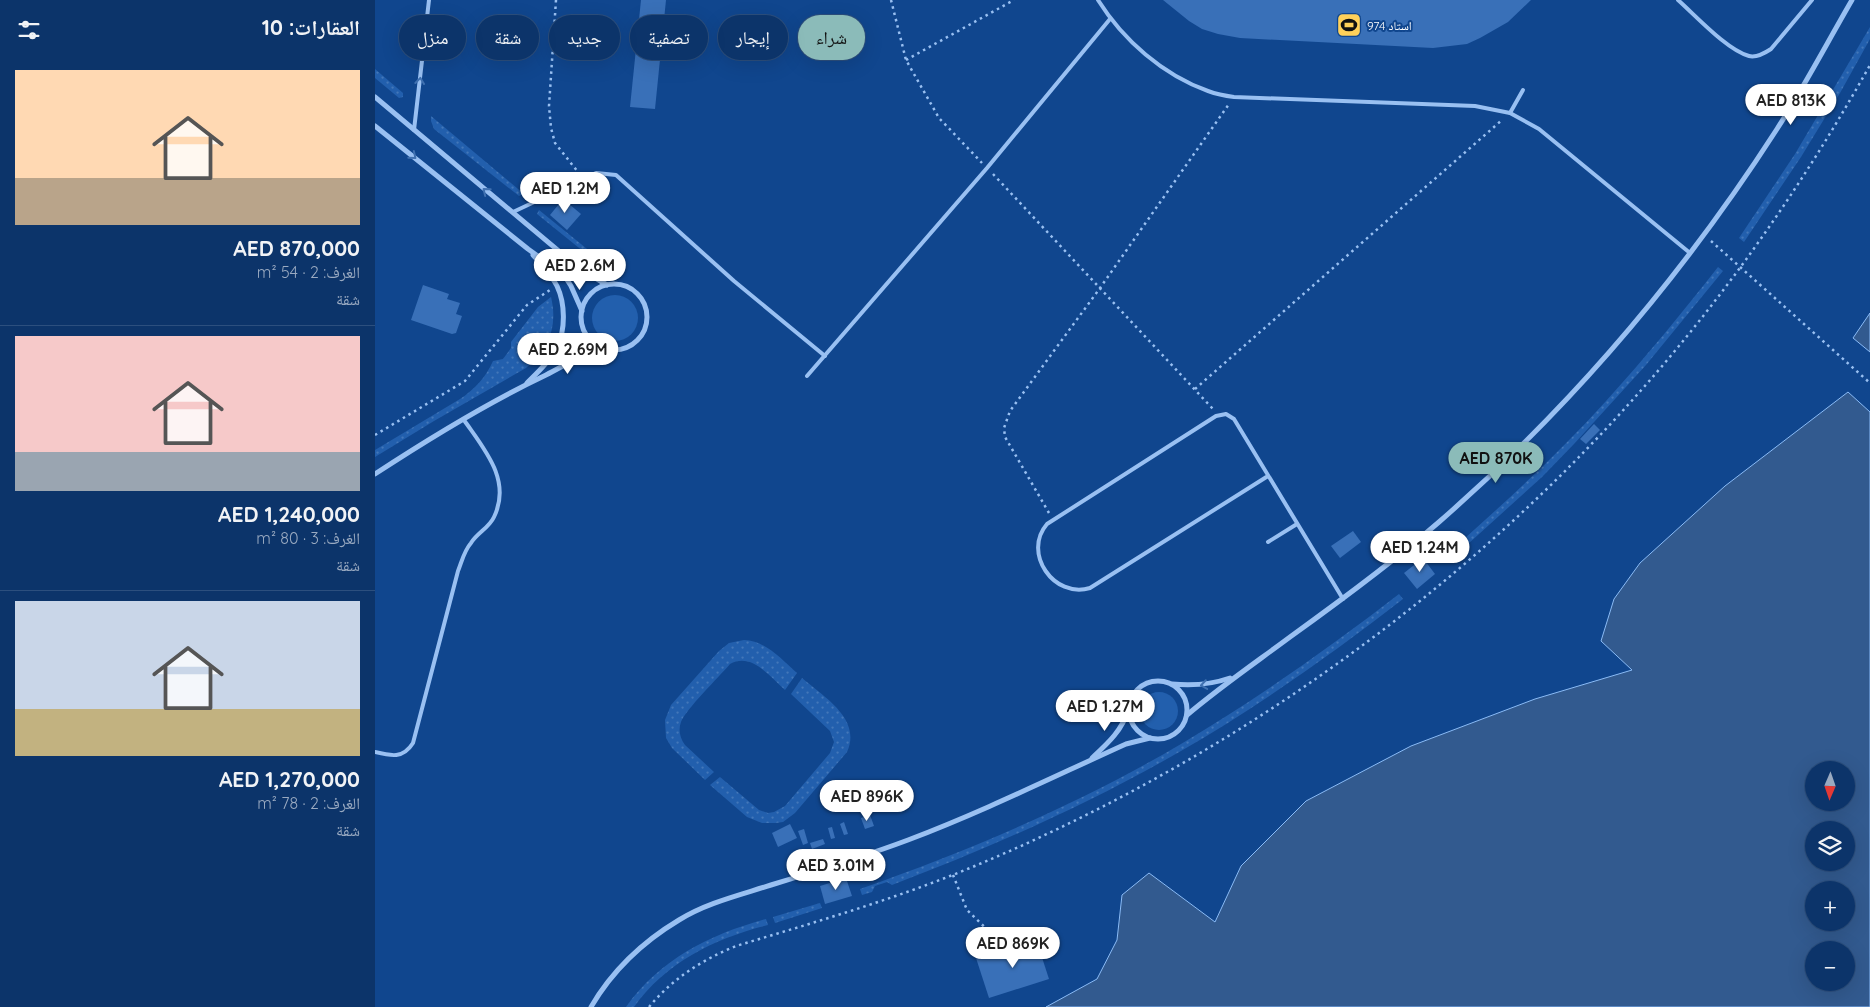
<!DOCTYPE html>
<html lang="ar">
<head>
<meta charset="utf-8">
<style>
  :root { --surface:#0c346a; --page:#153c70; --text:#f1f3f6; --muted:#9aaac1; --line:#2c4f7e; --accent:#8bbbb9 }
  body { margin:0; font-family:Quicksand,"Noto Naskh Arabic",sans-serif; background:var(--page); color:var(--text); direction:rtl; height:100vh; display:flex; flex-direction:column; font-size:19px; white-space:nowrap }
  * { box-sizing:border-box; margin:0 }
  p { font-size:16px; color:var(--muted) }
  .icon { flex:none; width:28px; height:28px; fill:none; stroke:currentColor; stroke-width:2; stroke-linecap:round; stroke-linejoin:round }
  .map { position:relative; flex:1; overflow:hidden; direction:ltr }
  .details { display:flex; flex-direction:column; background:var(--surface); width:375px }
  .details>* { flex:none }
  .guide { position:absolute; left:15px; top:15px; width:475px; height:45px; direction:rtl; display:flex; gap:10px }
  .needle { width:32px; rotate:182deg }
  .tools { position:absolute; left:1430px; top:761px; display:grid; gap:10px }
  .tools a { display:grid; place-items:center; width:50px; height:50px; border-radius:50%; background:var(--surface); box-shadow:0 5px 20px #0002,0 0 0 1px var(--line); font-size:25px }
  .price { position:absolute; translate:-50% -42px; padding:0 11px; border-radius:18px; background:#fff; color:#222; font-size:16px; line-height:32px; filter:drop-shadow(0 1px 2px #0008) }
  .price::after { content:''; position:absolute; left:50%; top:30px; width:15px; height:11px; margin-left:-8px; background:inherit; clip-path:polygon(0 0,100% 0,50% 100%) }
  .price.current { background:var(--accent); color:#111 }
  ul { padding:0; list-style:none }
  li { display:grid; align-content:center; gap:10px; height:265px; padding:0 15px }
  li+li { border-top:1px solid var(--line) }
  li span { display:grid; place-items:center; height:155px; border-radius:0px; color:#555 }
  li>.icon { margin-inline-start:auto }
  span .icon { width:90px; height:90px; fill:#fffc; stroke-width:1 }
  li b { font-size:21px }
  h2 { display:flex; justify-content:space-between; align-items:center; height:60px; padding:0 15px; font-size:21px }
  .chip { padding:0 18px; border-radius:22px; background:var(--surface); box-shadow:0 5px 20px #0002,0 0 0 1px var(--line); font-size:18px; line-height:45px }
  .chip.current { background:var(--accent); color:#111 }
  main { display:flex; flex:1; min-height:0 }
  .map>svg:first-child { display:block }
  .grass { fill:url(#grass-dots) }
  .garden { fill:#225fad }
  .water { fill:#325a8f; stroke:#8abbf6; fill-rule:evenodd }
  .building { fill:#3970b8 }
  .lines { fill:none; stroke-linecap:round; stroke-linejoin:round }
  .path { stroke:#99c0f2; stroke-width:2.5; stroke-dasharray:2.5 4; stroke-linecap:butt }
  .service { stroke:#99c0f2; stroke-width:4 }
  .minor { stroke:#99c0f2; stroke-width:5 }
  .oneway { stroke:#4071b1 }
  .labels { text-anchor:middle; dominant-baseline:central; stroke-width:4; stroke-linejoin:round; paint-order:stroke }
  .poi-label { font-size:12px; fill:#fff; stroke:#10468e; text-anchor:start }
</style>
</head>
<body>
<main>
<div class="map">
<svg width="1495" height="1007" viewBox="0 0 1495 1007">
  <defs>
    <pattern id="grass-dots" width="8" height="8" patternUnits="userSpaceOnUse" patternTransform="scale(1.25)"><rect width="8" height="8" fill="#225fad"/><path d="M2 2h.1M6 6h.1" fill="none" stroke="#4377b9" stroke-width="1.8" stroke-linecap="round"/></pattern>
  </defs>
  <rect width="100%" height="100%" fill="#10468e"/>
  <g class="grass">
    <polygon points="1495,27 1495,39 1465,93 1426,157 1369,242 1364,238 1420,154"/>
    <polygon points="0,69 28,93 28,97 24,98 0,78"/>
    <polygon points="56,116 149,194 144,196 59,129 56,121"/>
    <polygon points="164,210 222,257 219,260 162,214"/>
    <path d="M1343 267 1348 271 1271 365 1199 444 1167 477 1093 544 1089 539C1138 495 1187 450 1231 401 1270 358 1307 313 1343 267Z"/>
    <path d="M176 297C183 326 174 350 151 368L59 421 0 457V450L85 399C100 389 111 377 118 361L128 359 136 348V342L163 307Z"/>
    <path d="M1024 594 1028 599C957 654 884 706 806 751 714 804 617 847 517 885L512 882 500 886 497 892 487 895 485 889C596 850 704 804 806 744 882 699 954 648 1024 594Z"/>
    <path d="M369 640C391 641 406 659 422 673L410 690C395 677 377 652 355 664 344 677 311 709 306 722 303 730 305 738 310 745L339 772 330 780 297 748 291 738 290 720 296 705 344 651 354 643Z"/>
    <path d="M427 678C449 697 487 719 472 752L420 813 408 822 401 823H387L372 817 335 785 345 777 384 810 393 813 399 812 410 806 455 753 459 742 455 731 416 694Z"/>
    <polygon points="445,903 447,908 400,923 398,917"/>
    <path d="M391 919 393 925C341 938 291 962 259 1007H251C285 959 336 934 391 919Z"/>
  </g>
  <g class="garden">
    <circle cx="240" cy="318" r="23"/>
    <circle cx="784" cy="711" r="19"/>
  </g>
  <g class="water">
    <polygon points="1495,313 1495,352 1478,338"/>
    <path d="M1473 392 1495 412V1007H671L722 979 742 940 747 895 774 873 840 922 866 866 931 801 1036 746 1160 699 1257 670 1226 641 1239 599 1265 563 1350 486ZM1439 770H1471V802H1439ZM1439 830H1471V862H1439ZM1439 890H1471V922H1439ZM1439 950H1471V982H1439Z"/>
  </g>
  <g class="building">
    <polygon points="266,0 291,0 280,109 255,107"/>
    <polygon points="788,0 1156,0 1133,22 1105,38 1092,44 1058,48 865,38 843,34 827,29 814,21"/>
    <polygon points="188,199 206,214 192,230 175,215"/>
    <polygon points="48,285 74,294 72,299 85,303 81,314 87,316 81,333 77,334 36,320"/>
    <polygon points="1219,424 1225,430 1211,444 1205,439"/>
    <polygon points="978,531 986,542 965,558 956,546"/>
    <polygon points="1048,558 1060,574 1042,589 1029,573"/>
    <polygon points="495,815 499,826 490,829 486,818"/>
    <polygon points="469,822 473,834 469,835 465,824"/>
    <polygon points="415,824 422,838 403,847 397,833"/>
    <polygon points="457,827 460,838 456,839 453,828"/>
    <polygon points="429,829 433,843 428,845 423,831"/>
    <polygon points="448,839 450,844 437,849 435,843"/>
    <polygon points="471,878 477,896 450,904 445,886"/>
    <polygon points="661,939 674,979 614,998 601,958"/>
  </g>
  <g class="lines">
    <g class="path">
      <polyline points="181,0 174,106 176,128 180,143 203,172"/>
      <polyline points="516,0 531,60 564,118 607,163"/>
      <polyline points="531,60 639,0"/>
      <polyline points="618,174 838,409"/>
      <polyline points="1336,241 1495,383"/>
      <polyline points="820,389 1127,120"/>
      <polyline points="0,435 90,381 152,305 175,290"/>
      <polyline points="674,513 630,437 629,428 635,411 725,288 854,104"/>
      <polyline points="578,875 592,910 628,945"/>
      <path d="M274 1007C298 978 327 960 361 946 444 921 527 897 607 863 881 747 1130 562 1317 330 1384 247 1443 158 1495 65"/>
    </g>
    <g class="service">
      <path d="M723 0C748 40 788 75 833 91 841 94 851 96 859 97L1100 106 1135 113 1164 129 1315 253"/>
      <path d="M1303 0C1321 16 1352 50 1374 56 1382 58 1390 53 1396 49L1437 0"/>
      <polyline points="1135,113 1148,90"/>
      <polyline points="39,130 54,0"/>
      <polyline points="138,212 221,173 241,175 359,281 450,356"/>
      <polyline points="432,376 612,168 735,19"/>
      <path d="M893 476 715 588C679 599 647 553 672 524L841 416 851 414 859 419 968 599"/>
      <polyline points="893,542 922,524"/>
      <path d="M0 752C16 756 28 759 38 743L83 571C87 561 89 551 96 543 102 533 114 528 119 517 137 480 109 449 89 420"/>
    </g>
    <g class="minor">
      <polyline points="0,97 204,268 232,285"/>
      <polyline points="0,126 153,249 189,275 196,286 207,311"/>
      <circle cx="239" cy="317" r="33"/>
      <path d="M152 383C163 372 175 361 182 347 191 329 190 303 182 286 176 274 166 264 158 255"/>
      <path d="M0 474C55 438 112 403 171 375 191 365 208 353 230 348"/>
      <circle cx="783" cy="710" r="29"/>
      <path d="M797 684C818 686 835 685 855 678"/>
      <path d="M812 715C845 687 880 663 915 637 965 601 1017 563 1064 522 1195 408 1308 275 1402 129 1429 87 1452 43 1477 0"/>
      <path d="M717 758C732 744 747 731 753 710"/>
      <path d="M216 1007C237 971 269 941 304 920 331 903 365 895 396 885 442 871 488 857 533 840 607 812 678 777 751 744L775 738"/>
    </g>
  </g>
  <defs><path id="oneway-chevron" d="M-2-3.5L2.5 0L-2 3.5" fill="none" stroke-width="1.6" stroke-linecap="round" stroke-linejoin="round" transform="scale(1.25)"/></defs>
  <g class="oneway">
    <use href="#oneway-chevron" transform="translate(45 81) rotate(-83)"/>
    <use href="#oneway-chevron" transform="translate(38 156) rotate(39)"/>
    <use href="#oneway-chevron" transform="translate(111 191) rotate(-141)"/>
    <use href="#oneway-chevron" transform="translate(829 685) rotate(171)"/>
  </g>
  <defs>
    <symbol id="stadium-square" viewBox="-11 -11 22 22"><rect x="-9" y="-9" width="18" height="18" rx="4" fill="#ffd15a" stroke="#10468e"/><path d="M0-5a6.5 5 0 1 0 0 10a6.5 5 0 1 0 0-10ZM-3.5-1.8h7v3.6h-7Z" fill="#111"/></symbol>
  </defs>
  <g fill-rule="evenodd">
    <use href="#stadium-square" x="960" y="11" width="28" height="28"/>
  </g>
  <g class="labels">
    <g class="poi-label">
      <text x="992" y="25">استاد 974</text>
    </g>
  </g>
</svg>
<div class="tools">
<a><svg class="needle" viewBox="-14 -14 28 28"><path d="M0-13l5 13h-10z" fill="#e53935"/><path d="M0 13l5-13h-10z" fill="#9aaac1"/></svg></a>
<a><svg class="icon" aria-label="layers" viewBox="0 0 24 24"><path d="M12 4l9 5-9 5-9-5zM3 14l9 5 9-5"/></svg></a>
<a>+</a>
<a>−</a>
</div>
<b class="price" style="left:1416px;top:126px">AED 813K</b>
<b class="price" style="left:190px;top:214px">AED 1.2M</b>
<b class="price" style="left:205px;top:291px">AED 2.6M</b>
<b class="price" style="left:193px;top:375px">AED 2.69M</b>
<b class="price current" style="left:1121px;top:484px">AED 870K</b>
<b class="price" style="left:1045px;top:573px">AED 1.24M</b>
<b class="price" style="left:730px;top:732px">AED 1.27M</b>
<b class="price" style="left:492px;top:822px">AED 896K</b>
<b class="price" style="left:461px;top:891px">AED 3.01M</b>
<b class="price" style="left:638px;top:969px">AED 869K</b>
<div class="guide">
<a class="chip current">شراء</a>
<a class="chip">إيجار</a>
<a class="chip">تصفية</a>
<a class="chip">جديد</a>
<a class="chip">شقة</a>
<a class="chip">منزل</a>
</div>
</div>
<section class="details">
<h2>العقارات: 10<svg class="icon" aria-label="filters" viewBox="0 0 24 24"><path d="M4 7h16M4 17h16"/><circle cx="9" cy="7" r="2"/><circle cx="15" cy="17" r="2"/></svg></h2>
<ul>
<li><span style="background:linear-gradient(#ffd9b3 70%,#b9a48a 0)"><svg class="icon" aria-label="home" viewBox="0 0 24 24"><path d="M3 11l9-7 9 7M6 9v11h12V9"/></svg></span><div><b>AED 870,000</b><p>الغرف: 2 · 54 m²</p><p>شقة</p></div></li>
<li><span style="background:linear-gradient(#f6c9c9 75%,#9aa5b1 0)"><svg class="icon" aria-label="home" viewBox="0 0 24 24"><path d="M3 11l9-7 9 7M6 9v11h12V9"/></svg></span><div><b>AED 1,240,000</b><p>الغرف: 3 · 80 m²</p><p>شقة</p></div></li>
<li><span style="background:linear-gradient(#c9d6e8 70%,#c2b280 0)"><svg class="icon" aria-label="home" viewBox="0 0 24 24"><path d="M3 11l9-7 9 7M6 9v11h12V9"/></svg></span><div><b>AED 1,270,000</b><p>الغرف: 2 · 78 m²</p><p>شقة</p></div></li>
</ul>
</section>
</main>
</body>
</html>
